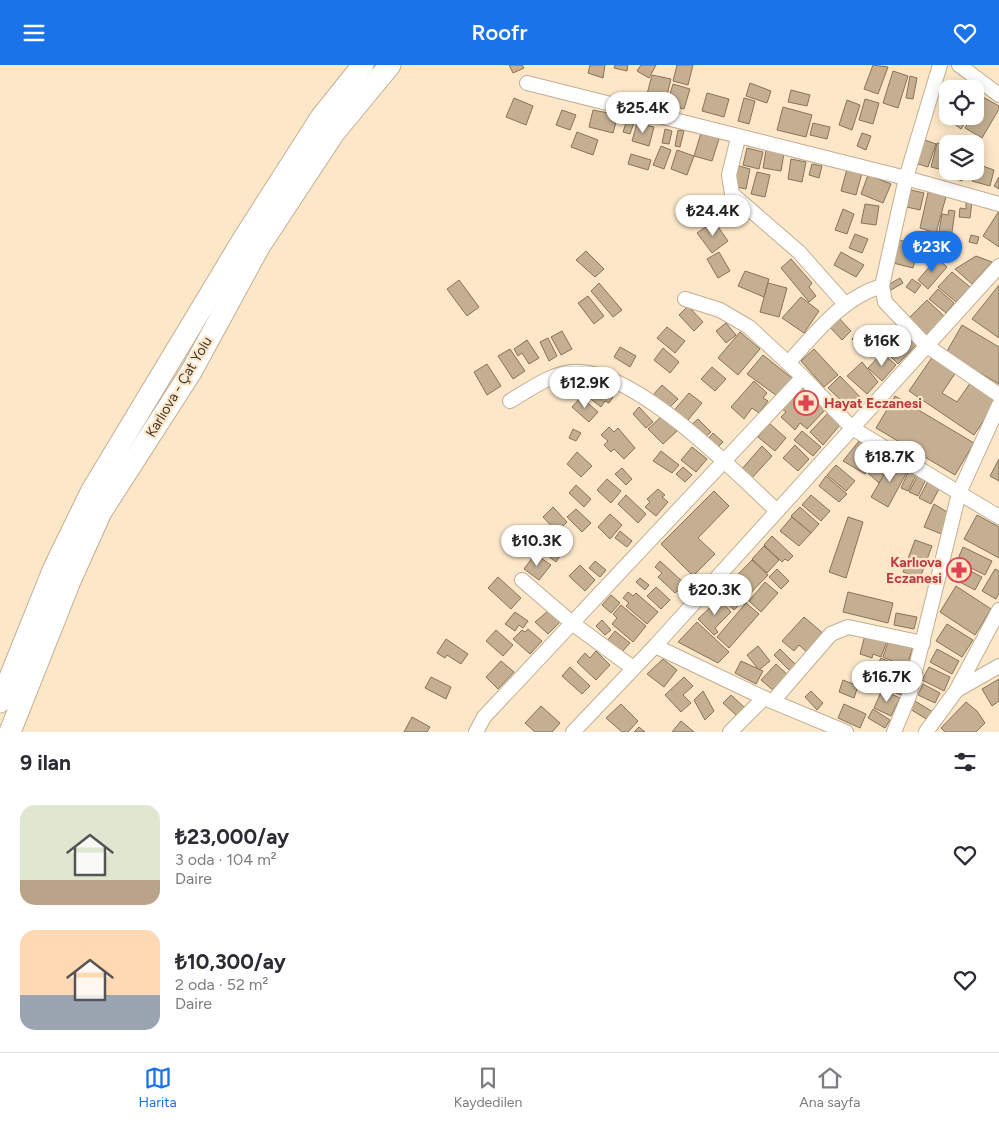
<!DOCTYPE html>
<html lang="tr">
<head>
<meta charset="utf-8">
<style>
  :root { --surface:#fff; --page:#f7f7f7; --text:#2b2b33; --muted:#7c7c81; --line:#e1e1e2; --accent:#1a73e8 }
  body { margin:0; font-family:Figtree,sans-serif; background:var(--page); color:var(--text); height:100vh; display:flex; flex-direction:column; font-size:19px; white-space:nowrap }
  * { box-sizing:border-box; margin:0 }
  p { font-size:16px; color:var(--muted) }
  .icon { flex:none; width:28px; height:28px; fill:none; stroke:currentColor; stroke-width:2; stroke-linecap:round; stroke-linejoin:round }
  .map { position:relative; height:667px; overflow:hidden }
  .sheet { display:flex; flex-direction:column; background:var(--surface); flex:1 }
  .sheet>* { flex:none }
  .tools { position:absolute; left:939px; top:15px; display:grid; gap:10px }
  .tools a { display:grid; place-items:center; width:45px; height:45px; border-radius:10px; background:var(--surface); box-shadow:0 2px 12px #0003; font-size:25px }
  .price { position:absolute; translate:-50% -42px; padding:0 11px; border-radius:18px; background:#fff; color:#222; font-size:16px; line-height:32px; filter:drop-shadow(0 1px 2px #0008) }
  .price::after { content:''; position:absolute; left:50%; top:30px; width:15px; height:11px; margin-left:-8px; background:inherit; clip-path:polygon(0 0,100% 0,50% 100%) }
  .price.on { background:var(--accent); color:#fff }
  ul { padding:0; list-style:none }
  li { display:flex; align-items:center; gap:15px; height:125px; padding:0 20px }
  li span { display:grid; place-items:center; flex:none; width:140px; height:100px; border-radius:15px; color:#555 }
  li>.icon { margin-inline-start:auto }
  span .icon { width:60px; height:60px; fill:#fffc; stroke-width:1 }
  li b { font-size:21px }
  h2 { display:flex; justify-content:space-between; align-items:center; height:60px; padding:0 20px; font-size:21px }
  header { display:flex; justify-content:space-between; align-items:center; height:65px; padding:0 20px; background:var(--accent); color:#fff; font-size:22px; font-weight:600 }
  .dock { display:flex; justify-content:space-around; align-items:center; height:70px; border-top:1px solid var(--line); background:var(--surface); font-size:14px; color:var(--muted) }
  .dock a { display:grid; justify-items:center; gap:2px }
  .dock .on { color:var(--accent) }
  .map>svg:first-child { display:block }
  .building { fill:#c4af92; stroke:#877358 }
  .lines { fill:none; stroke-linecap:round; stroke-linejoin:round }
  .minor-casing { stroke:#c3ae91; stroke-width:16 }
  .highway-casing { stroke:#c3ae91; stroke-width:23 }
  .minor { stroke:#fff; stroke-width:14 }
  .highway { stroke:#fff; stroke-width:21 }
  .labels { text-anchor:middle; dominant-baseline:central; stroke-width:4.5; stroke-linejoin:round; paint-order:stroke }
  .street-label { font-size:14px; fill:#3e3529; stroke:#fde7c9 }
  .health-label { font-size:14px; font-weight:bold; fill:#be3a42; stroke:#fde7c9; text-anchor:start }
</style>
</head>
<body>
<header><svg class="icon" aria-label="menu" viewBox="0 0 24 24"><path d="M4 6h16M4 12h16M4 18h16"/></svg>Roofr<svg class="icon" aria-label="heart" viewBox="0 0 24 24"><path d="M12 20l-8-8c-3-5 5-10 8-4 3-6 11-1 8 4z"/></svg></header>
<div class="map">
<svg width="999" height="667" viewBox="0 0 999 667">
  <rect width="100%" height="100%" fill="#fde7c9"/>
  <g class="building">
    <polygon points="509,0 522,0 524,3 513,8"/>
    <polygon points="590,0 605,0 603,13 588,8"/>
    <polygon points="615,0 628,0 627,6 614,3"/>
    <polygon points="641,0 656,0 649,13 637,6"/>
    <polygon points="677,0 693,0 688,20 673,16"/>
    <polygon points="873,0 888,2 878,29 864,24"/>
    <polygon points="893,6 908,11 898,43 883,38"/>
    <polygon points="652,10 671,14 665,38 646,33"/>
    <polygon points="910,11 917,13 913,34 906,33"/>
    <polygon points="750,18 771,26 767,38 746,31"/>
    <polygon points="673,19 690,24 684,44 667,39"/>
    <polygon points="791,25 810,30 807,41 788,37"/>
    <polygon points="707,28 729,34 724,52 702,46"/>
    <polygon points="983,32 999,41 999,44 982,73 965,63 972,51 975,51 975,45"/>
    <polygon points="514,33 533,41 526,60 506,52"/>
    <polygon points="744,33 755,36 749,59 738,56"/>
    <polygon points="865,34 879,38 873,59 859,55"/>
    <polygon points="847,35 860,40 852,65 839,60"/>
    <polygon points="783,42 812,50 806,72 777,65"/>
    <polygon points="562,45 576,50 570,65 556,60"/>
    <polygon points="593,45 618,50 613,68 589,62"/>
    <polygon points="952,51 970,51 961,64 949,55"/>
    <polygon points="628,52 635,55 630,69 623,67"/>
    <polygon points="637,58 654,62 649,81 632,76"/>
    <polygon points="813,58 830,62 827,74 810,70"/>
    <polygon points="665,64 672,66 669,79 662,78"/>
    <polygon points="678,65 684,66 680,82 675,81"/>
    <polygon points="577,67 598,75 593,90 571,82"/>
    <polygon points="701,68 719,74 712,96 694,91"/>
    <polygon points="862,68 871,71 866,85 857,81"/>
    <polygon points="922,74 936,79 928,102 915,98"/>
    <polygon points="937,78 948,80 943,105 931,102"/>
    <polygon points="661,81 671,85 664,104 653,100"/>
    <polygon points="747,83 763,87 759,104 743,100"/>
    <polygon points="677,85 694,91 687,110 671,104"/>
    <polygon points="766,85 784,88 781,106 763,103"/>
    <polygon points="631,89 651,95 648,105 628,99"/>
    <polygon points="791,94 806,97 802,117 788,114"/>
    <polygon points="812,99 822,101 819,113 809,110"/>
    <polygon points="977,99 994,105 990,121 972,116"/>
    <polygon points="736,100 750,104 746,124 731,121"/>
    <polygon points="847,104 862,108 856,130 841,126"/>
    <polygon points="948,106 965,106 962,116 947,111"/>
    <polygon points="757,107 770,110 765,132 751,129"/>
    <polygon points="868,110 891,119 883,138 861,129"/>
    <polygon points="999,112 999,124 994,121"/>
    <polygon points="929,123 947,128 936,168 920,163"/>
    <polygon points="907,124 924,128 920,145 902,141"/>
    <polygon points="966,135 972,136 970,153 959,152 960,143 966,144"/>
    <polygon points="865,139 879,141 876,160 861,158"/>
    <polygon points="843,144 854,149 847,169 835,165"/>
    <polygon points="949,145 955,146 951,174 938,172 942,149 948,150"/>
    <polygon points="999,146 999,182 983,171"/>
    <polygon points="714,156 728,176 712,188 697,168"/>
    <polygon points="855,169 868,174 862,188 849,183"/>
    <polygon points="971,170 979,172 977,179 969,177"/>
    <polygon points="899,175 919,180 913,203 893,198"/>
    <polygon points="586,186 604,204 595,212 576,195"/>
    <polygon points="719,187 730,206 718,213 707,194"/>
    <polygon points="841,187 864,200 856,212 834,200"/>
    <polygon points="976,191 992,197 972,219 955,204"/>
    <polygon points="937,193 947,202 928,224 918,215"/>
    <polygon points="791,194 812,218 809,222 816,231 809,237 781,203"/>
    <polygon points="745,206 769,214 764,232 738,221"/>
    <polygon points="952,207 970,222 956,237 938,222"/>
    <polygon points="900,213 903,218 891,225 888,220"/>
    <polygon points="912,214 921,220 915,228 906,222"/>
    <polygon points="459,215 479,242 467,251 447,224"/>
    <polygon points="599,218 622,245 613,252 591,226"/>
    <polygon points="768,218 787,223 779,252 760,247"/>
    <polygon points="999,220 999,273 972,254"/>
    <polygon points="938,224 954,238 946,248 929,234"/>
    <polygon points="588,231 604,251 594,259 578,238"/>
    <polygon points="801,232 819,246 804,268 782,253"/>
    <polygon points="927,235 945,252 925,271 908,254"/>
    <polygon points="688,241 703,257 694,266 679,250"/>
    <polygon points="837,251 851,266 842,275 827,259"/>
    <polygon points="901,257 920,276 898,299 879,280"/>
    <polygon points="726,258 736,270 726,278 716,266"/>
    <polygon points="962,260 999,282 999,319 946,288"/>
    <polygon points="867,261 879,273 872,280 877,285 869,292 852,274"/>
    <polygon points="667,262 685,276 675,288 657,273"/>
    <polygon points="562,266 572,284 561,290 551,272"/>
    <polygon points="740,267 760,284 738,310 718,293"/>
    <polygon points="548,273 557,291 549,296 540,277"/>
    <polygon points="527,275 539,293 529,299 522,288 518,291 514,284"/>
    <polygon points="620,282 636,291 630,302 614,292"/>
    <polygon points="663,283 679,297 670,308 654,295"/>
    <polygon points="510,284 525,306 513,314 498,291"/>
    <polygon points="814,284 838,310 824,322 801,296"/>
    <polygon points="882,288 896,300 882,316 868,303"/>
    <polygon points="763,290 793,314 777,331 747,309"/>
    <polygon points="933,291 956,307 942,328 957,337 971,317 998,334 974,370 909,326"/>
    <polygon points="862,297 878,317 867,329 847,311"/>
    <polygon points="487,299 501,321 487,330 474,307"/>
    <polygon points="712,302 726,314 715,326 701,314"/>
    <polygon points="840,311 863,335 850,344 828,323"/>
    <polygon points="592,316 613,332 609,338 605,336 601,342 583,328"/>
    <polygon points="754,316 767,328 763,333 768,336 759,348 752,343 744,354 731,342"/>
    <polygon points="662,320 678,334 669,343 653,330"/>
    <polygon points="803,322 826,344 807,364 800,358 795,365 781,352 786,347 781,343"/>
    <polygon points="689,328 702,338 684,360 671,349"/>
    <polygon points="895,331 974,378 955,410 876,363"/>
    <polygon points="581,332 598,347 589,357 572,342"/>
    <polygon points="639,342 653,357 646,363 633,349"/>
    <polygon points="828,348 840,360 823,380 810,367"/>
    <polygon points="662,351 677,366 663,379 648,364"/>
    <polygon points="698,354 711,367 702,375 689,362"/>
    <polygon points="769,358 786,373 775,386 758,372"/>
    <polygon points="609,362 614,367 618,363 635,383 624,394 614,384 611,387 604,380 608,376 601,370"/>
    <polygon points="573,364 581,368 576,376 569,373"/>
    <polygon points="802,366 821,382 813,391 794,375"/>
    <polygon points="713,368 723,377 717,383 708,374"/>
    <polygon points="859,376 878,386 865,409 843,396"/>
    <polygon points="795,380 809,394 798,406 783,393"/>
    <polygon points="762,381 772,391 751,414 741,405"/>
    <polygon points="692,382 707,394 696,407 681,395"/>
    <polygon points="882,385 894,393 879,418 868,408"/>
    <polygon points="661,386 679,400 672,408 653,396"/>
    <polygon points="577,387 592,401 581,412 567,399"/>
    <polygon points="894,393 908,405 888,442 871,432"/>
    <polygon points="999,394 999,416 990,411"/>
    <polygon points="836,400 855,416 846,426 827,410"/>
    <polygon points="683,402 692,410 685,417 676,409"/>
    <polygon points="622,403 632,414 626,420 615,409"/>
    <polygon points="909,405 916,410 908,426 901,423"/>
    <polygon points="918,410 926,414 918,431 909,427"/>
    <polygon points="826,411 847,429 839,437 819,421"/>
    <polygon points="607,414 621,426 611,438 597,425"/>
    <polygon points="928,416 940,422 931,439 919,433"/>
    <polygon points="576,420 591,434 584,442 569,428"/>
    <polygon points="658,424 665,430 662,432 668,437 656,451 645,442 650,437 647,434"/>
    <polygon points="714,426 729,441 698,473 715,489 693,511 661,479"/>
    <polygon points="626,430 646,449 638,458 618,439"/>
    <polygon points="811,430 830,446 821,456 802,440"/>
    <polygon points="934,439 947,447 944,470 924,462"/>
    <polygon points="553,442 567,457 557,467 543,452"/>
    <polygon points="800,442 819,459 811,468 791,451"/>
    <polygon points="576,444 591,458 582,467 567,452"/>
    <polygon points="610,449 622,460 610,474 598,462"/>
    <polygon points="977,450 999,462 999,493 964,474"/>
    <polygon points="792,452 811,468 799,481 780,466"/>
    <polygon points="848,452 863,457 846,513 829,507"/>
    <polygon points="620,466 632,476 627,482 615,473"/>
    <polygon points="772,471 793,491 788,496 785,494 782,497 764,480"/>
    <polygon points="915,475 932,481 920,513 903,507"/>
    <polygon points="764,481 779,495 767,508 752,494"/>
    <polygon points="548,482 560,491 556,497 544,488"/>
    <polygon points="963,482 992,496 985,510 957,496"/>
    <polygon points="535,489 551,500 539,515 524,504"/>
    <polygon points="752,495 768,510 734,545 718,530"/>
    <polygon points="595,496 606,505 600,512 589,503"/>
    <polygon points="660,496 685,519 675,528 658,512 662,508 655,502"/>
    <polygon points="957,499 982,512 975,525 950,512"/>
    <polygon points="580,500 595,515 585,526 569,511"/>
    <polygon points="777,504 789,516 781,524 769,512"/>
    <polygon points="995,504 999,506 999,528 996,534 982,526"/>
    <polygon points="498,512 521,533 511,544 488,523"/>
    <polygon points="640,513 649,520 645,525 636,517"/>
    <polygon points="765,517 778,528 761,547 749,536"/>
    <polygon points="956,521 991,544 975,570 940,547"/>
    <polygon points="656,522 670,535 661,544 647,531"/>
    <polygon points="628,527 633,531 636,528 658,547 647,559 626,541 629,538 623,533"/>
    <polygon points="848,527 893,538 888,558 843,547"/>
    <polygon points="611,530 620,538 611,548 602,540"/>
    <polygon points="719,534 731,547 715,563 718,567 714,570 698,554"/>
    <polygon points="746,538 759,549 729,583 717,572"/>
    <polygon points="621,540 646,561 633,577 612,559 617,553 613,549"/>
    <polygon points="548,546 560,557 548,569 535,557"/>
    <polygon points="515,547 528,556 523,563 519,560 515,566 505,559"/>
    <polygon points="896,548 917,552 914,564 894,560"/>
    <polygon points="804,552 825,570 809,589 799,580 794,586 782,576"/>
    <polygon points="602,555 611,565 605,570 596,561"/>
    <polygon points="697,557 729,587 718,598 678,577"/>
    <polygon points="947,559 973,575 962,592 936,576"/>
    <polygon points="528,564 542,576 530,589 513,574 522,565 525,567"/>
    <polygon points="496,565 513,580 503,591 486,576"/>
    <polygon points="615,566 630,578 620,589 606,577"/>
    <polygon points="865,570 887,576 881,592 873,589 872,593 860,589"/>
    <polygon points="446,574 468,589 461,599 447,590 445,593 437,588"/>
    <polygon points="899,576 914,579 909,594 912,595 910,604 883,592 888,577 898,580"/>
    <polygon points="758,581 770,596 759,605 747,590"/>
    <polygon points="780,584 797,601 791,607 774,590"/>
    <polygon points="937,584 959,596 952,609 930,597"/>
    <polygon points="596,586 610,600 596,615 577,597 585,588 590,593"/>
    <polygon points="881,593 911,606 901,630 869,617"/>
    <polygon points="663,594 677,605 664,622 647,609"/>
    <polygon points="501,596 514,607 498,624 486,612"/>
    <polygon points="741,596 763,606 756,619 735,608"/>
    <polygon points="776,599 788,610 774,626 761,615"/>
    <polygon points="570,602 590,621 582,629 562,611"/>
    <polygon points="929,602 950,612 944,626 922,615"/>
    <polygon points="431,612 451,622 446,634 425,623"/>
    <polygon points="684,612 693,621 683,630 691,638 681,647 665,630"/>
    <polygon points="999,614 999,636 992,641 982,624"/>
    <polygon points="843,615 858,621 854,633 839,627"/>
    <polygon points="923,619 940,628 935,638 918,630"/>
    <polygon points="882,625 900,633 891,651 874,643"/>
    <polygon points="703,626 714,646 705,655 694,635"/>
    <polygon points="811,626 823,638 817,645 805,632"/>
    <polygon points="731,630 745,643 737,651 723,638"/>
    <polygon points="915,636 933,647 928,655 910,644"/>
    <polygon points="966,637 977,646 985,658 976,667 945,667 941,663"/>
    <polygon points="621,639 638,656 628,667 622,667 606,653"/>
    <polygon points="844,639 866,649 860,663 838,653"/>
    <polygon points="541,641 560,658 552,667 535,667 525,658"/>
    <polygon points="873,644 890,655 885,663 868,653"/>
    <polygon points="412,652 430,662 427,667 404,667"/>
    <polygon points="681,656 694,667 672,667"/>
    <polygon points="639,662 645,667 634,667"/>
  </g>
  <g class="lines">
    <defs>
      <g id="minor">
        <polyline points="940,0 906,113 882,221 885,237 927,281 999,330"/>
        <polyline points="959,0 999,30"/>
        <polyline points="527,18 906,113 999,139"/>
        <polyline points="738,73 729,110 732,129 799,187 845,239"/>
        <polyline points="685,234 720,245 749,262 803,312 852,363 999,452"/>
        <path d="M788 298C816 268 841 233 882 221"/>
        <path d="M510 336C529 325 550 309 572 307 633 301 734 406 777 446"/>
        <polyline points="522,515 572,558 633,603"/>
        <polyline points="655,581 764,633 846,667"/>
        <polyline points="957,625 999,601"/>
        <polyline points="773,636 831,569 848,562 923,578"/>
        <polyline points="476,667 484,652 803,312"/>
        <polyline points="573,667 655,581 999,201"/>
        <polyline points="730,667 764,633"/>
        <polyline points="894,667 909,631 959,428 999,340"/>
        <polyline points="926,667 956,626 999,545"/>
      </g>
      <g id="highway">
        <polyline points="0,637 54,503 91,427 244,173 322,51 363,0"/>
        <polyline points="10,667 70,516 101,447 191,307 259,182 334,68 390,0"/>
      </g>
    </defs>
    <use href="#minor" class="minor-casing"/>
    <use href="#highway" class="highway-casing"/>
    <use href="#minor" class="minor"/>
    <use href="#highway" class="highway"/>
  </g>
  <defs>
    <symbol id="pharmacy-ring" viewBox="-11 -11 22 22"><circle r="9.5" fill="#fde7c9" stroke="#e0444e" stroke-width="1.5"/><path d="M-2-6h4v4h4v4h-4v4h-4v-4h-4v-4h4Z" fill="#e0444e"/></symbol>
  </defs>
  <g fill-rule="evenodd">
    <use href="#pharmacy-ring" x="792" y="324" width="28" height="28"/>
    <use href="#pharmacy-ring" x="945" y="491" width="28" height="28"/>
  </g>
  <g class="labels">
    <g class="street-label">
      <text transform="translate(179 322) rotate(-59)">Karlıova - Çat Yolu</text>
    </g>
    <g class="health-label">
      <text x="824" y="338">Hayat Eczanesi</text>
      <text x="942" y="497" text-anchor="end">Karlıova<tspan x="942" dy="16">Eczanesi</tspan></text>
    </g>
  </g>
</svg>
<div class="tools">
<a><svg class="icon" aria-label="locate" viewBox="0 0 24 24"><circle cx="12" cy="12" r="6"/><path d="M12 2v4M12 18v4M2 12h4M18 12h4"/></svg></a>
<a><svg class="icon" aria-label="layers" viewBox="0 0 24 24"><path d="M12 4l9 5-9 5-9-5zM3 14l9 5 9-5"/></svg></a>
</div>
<b class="price" style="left:643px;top:69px">₺25.4K</b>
<b class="price" style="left:713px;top:172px">₺24.4K</b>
<b class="price on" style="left:932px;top:208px">₺23K</b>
<b class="price" style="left:882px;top:302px">₺16K</b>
<b class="price" style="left:585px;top:344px">₺12.9K</b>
<b class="price" style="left:890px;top:418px">₺18.7K</b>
<b class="price" style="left:537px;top:502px">₺10.3K</b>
<b class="price" style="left:715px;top:551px">₺20.3K</b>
<b class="price" style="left:887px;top:638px">₺16.7K</b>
</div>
<section class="sheet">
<h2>9 ilan<svg class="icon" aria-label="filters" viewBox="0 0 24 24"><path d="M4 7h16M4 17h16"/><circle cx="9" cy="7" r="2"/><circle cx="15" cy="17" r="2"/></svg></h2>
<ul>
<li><span style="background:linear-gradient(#dfe7d0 75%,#b9a48a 0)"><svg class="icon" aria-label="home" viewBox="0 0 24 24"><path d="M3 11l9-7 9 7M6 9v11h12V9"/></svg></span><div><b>₺23,000/ay</b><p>3 oda · 104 m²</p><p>Daire</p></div><svg class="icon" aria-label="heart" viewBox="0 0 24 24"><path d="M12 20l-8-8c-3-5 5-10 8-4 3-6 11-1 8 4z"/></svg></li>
<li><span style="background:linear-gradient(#ffd9b3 65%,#9aa5b1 0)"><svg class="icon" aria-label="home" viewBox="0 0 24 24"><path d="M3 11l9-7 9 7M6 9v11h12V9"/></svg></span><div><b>₺10,300/ay</b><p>2 oda · 52 m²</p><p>Daire</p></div><svg class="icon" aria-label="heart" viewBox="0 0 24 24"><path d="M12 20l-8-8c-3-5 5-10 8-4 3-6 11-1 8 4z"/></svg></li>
</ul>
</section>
<nav class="dock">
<a class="on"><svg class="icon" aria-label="map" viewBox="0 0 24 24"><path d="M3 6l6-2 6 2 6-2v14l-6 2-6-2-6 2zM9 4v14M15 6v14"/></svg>Harita</a>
<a><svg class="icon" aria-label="saved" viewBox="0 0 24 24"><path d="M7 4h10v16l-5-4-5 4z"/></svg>Kaydedilen</a>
<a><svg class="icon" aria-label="home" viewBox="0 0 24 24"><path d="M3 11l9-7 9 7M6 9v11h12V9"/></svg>Ana sayfa</a>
</nav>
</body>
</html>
